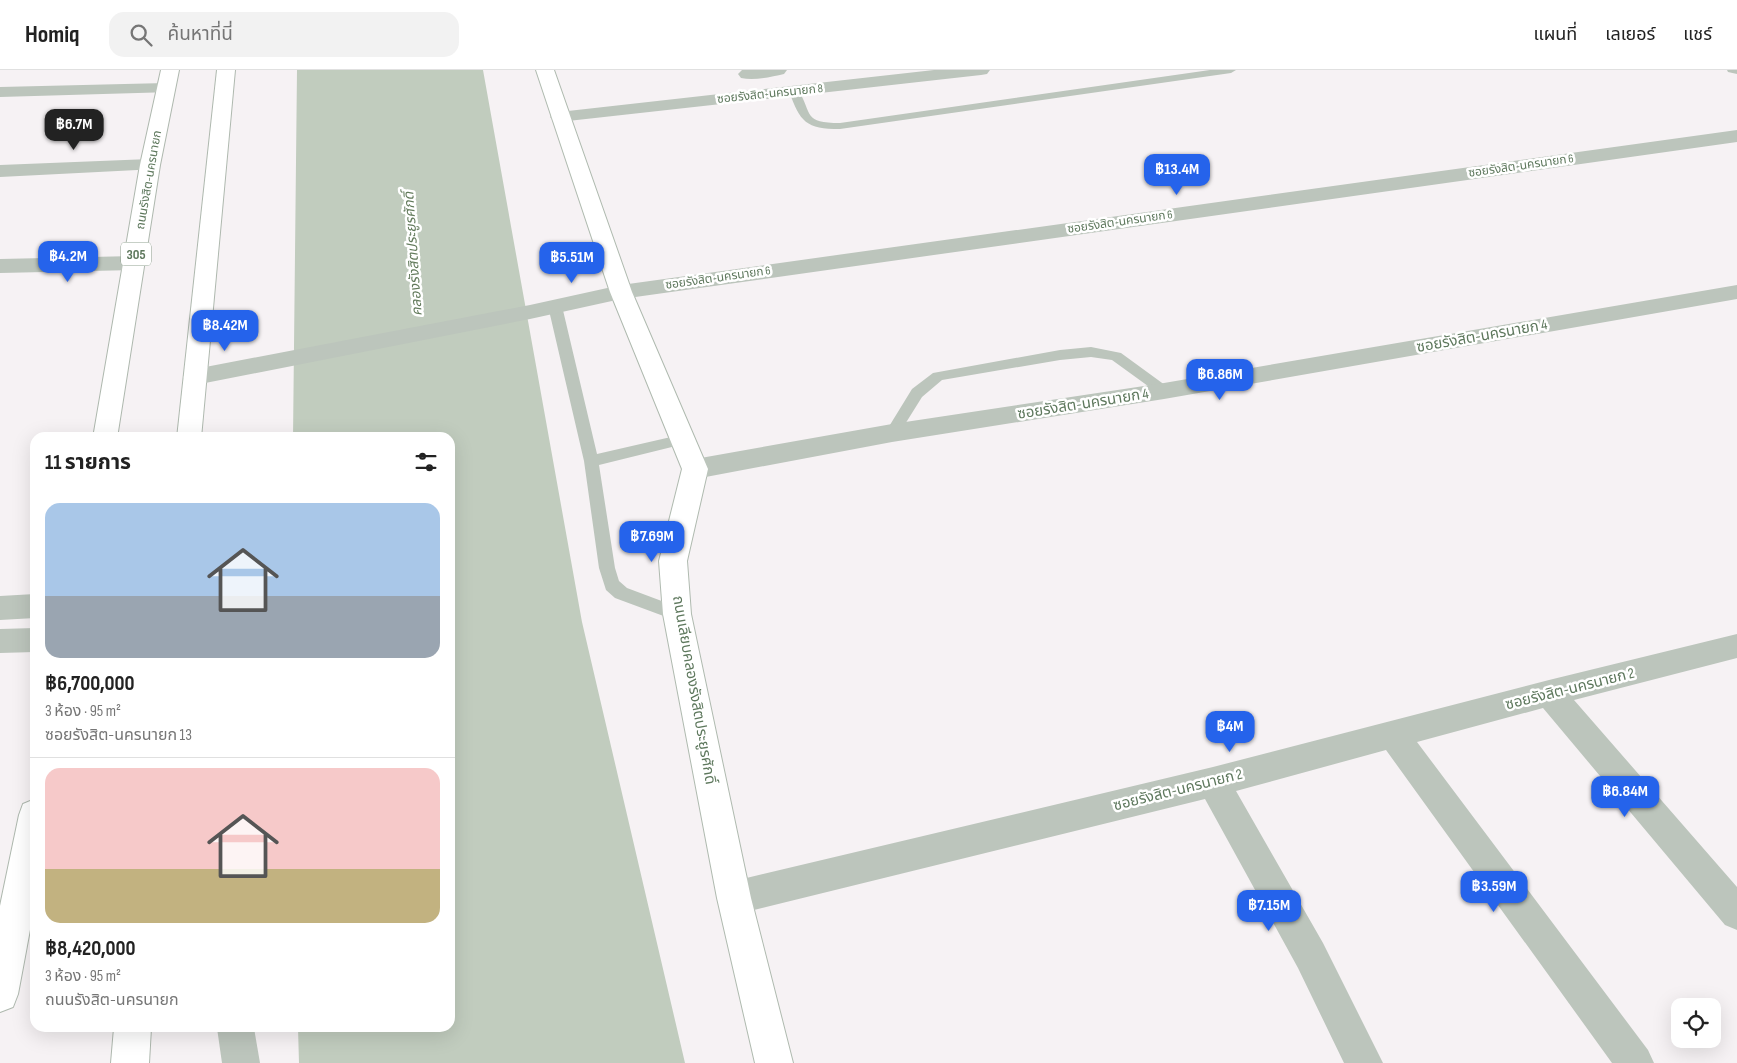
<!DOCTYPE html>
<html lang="th">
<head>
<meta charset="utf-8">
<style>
  :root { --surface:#fff; --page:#f2f2f2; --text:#222; --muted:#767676; --line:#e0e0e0; --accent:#2563eb }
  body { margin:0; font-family:"Sofia Sans Condensed","Noto Sans Thai",sans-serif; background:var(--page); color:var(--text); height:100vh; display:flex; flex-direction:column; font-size:19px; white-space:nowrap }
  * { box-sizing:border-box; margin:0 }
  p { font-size:16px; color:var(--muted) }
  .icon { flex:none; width:28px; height:28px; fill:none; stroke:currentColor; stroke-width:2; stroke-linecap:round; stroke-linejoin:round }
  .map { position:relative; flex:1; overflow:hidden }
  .side { position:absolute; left:30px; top:362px; width:425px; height:600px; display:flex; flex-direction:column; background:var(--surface); border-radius:15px; box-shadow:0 5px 20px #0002 }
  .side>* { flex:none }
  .fabs { position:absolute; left:1671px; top:928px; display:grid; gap:10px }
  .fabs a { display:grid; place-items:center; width:50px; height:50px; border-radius:10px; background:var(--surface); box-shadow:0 5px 20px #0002; font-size:25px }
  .price { position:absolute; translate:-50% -42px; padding:0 11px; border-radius:10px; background:var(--accent); color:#fff; font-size:16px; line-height:32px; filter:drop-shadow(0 1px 2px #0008) }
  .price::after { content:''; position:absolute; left:50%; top:30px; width:15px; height:11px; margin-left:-8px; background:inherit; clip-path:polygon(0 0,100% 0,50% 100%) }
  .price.current { background:#222; color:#fff }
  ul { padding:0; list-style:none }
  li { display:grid; align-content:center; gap:10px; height:265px; padding:0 15px }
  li+li { border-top:1px solid var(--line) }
  li span { display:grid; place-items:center; height:155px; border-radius:15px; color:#555 }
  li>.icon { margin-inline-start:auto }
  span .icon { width:90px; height:90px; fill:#fffc; stroke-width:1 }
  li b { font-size:21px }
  h2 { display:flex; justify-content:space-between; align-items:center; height:60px; padding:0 15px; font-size:21px }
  header { display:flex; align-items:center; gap:30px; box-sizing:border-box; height:70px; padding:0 25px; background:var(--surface); border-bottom:1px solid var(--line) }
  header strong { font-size:24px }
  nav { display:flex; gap:28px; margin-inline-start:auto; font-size:18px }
  .search { width:350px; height:45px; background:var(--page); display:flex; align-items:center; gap:12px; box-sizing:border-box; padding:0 18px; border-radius:15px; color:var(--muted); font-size:19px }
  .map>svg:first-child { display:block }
  .water { fill:#c1ccbe }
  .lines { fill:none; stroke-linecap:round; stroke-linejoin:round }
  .secondary-casing { stroke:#afbaaf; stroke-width:2 }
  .primary-casing { stroke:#aeb8ae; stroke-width:2 }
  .lane { fill:#bcc5bc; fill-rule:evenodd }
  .street { fill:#bcc5bc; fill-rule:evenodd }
  .secondary { fill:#fff; fill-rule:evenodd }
  .primary { fill:#fff; fill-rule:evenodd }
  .labels { text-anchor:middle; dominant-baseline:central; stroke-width:5; stroke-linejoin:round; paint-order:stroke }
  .far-street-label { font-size:12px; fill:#5e785d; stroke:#fff }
  .shield { fill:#fff; stroke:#8ea08e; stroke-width:1 }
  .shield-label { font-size:14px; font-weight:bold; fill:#5e785d }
  .far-water-label { font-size:14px; font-style:italic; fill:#627a5b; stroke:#fff }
  .street-label { font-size:15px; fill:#5e785d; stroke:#fff }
</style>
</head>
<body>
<header>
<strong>Homiq</strong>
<div class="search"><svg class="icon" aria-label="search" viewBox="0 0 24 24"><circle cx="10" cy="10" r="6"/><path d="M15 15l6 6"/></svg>ค้นหาที่นี่</div>
<nav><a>แผนที่</a><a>เลเยอร์</a><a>แชร์</a></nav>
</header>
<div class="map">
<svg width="1737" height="993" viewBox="0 0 1737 993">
  <rect width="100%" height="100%" fill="#f6f2f4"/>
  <polygon class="water" points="297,0 483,0 582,552 685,993 299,993 298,958 450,958 450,368 293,368"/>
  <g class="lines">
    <defs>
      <polygon id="secondary" points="536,0 554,0 632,222 708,399 687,491 691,544 751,828 793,993 755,993 717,828 663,544 659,491 682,399 610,222"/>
      <g id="primary">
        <polygon points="161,0 179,0 160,95 117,368 93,368 140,95"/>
        <polygon points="217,0 235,0 201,368 177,368"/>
        <polygon points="35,729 35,833 18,924 13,937 0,942 0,836 19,745 23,734"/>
        <polygon points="114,958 151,958 149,993 111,993"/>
      </g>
    </defs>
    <use href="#secondary" class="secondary-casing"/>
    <use href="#primary" class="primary-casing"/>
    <g class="lane">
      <path d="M1210 0H1236L1231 3 840 59C806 59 800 52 789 21L790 19H798C813 45 803 53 840 53Z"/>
      <polygon points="1727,0 1737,0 1737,4 1728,2"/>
      <polygon points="555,232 562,236 597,384 684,364 689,365 691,369 689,373 684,374 599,395 615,498 619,511 627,518 683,539 685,544 683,549 677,551 615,528 606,520 599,498 584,391 548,236"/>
      <polygon points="1091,277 1121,283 1169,318 1171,321 1169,324 1159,324 1112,290 1091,287 1060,290 942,310 922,327 897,367 892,368 887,367 885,363 912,319 933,303 1060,280"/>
    </g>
    <g class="street">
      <path d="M742 0H787L784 4C771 7 754 11 741 8L738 4Z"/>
      <polygon points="934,0 990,0 987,4 981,5 559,52 553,51 550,47 553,43 559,42"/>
      <polygon points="166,13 172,14 175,18 172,22 0,27 0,17"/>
      <polygon points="1737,60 1737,72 621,229 530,249 195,315 187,313 183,307 187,301 195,299 530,235 621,215"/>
      <polygon points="150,89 157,91 160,95 157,99 0,107 0,95"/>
      <polygon points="135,186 142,188 146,193 142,198 135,200 0,203 0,189"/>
      <polygon points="1737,215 1737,229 1164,329 892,372 695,409 686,406 682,399 686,392 695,389 892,354 1164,313"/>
      <polygon points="35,524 35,548 0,550 0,526"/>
      <polygon points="35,558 35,582 0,583 0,559"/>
      <polygon points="1737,564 1737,588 1574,630 1737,817 1737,860 1725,855 1543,638 1417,672 1648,980 1654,993 1612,993 1386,680 1236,721 1323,873 1383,993 1344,993 1298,898 1205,729 734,845 722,840 717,828 722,816 734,811 1213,697 1549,610"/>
      <polygon points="217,958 254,958 260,993 222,993"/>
    </g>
    <use href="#secondary" class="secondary"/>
    <use href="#primary" class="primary"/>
  </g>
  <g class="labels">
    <g class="far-street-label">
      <text transform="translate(770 24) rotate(-6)">ซอยรังสิต-นครนายก 8</text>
      <text transform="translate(1521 96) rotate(-8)">ซอยรังสิต-นครนายก 6</text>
      <text transform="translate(149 110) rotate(-80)">ถนนรังสิต-นครนายก</text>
      <text transform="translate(1120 152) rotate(-8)">ซอยรังสิต-นครนายก 6</text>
      <text transform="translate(718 208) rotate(-8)">ซอยรังสิต-นครนายก 6</text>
    </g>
    <rect class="shield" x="121" y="172.5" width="30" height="23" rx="4"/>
    <g class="shield-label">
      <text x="136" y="184">305</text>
    </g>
    <g class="far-water-label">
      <text transform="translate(413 184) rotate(-94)">คลองรังสิตประยูรศักดิ์</text>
    </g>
    <g class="street-label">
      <text transform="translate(1482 266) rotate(-10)">ซอยรังสิต-นครนายก 4</text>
      <text transform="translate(1083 334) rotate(-9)">ซอยรังสิต-นครนายก 4</text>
      <text transform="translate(1570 619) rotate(-14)">ซอยรังสิต-นครนายก 2</text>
      <text transform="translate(694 620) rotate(80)">ถนนเลียบคลองรังสิตประยูรศักดิ์</text>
      <text transform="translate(1178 720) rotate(-14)">ซอยรังสิต-นครนายก 2</text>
    </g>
  </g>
</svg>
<div class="fabs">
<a><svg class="icon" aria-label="locate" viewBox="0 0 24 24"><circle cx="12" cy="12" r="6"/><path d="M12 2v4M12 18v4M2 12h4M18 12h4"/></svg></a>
</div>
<b class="price current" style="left:74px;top:81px">฿6.7M</b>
<b class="price" style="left:1177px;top:126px">฿13.4M</b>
<b class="price" style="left:68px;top:213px">฿4.2M</b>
<b class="price" style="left:572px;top:214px">฿5.51M</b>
<b class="price" style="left:225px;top:282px">฿8.42M</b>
<b class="price" style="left:1220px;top:331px">฿6.86M</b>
<b class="price" style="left:652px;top:493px">฿7.69M</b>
<b class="price" style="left:1230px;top:683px">฿4M</b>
<b class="price" style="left:1625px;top:748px">฿6.84M</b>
<b class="price" style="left:1494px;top:843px">฿3.59M</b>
<b class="price" style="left:1269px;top:862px">฿7.15M</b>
<section class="side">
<h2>11 รายการ<svg class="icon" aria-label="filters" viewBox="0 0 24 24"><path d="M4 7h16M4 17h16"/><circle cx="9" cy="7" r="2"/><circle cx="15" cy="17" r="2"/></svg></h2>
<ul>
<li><span style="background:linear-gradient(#a9c7e8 60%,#9aa5b1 0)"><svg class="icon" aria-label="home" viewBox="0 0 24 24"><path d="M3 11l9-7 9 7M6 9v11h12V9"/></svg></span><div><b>฿6,700,000</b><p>3 ห้อง · 95 m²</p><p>ซอยรังสิต-นครนายก 13</p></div></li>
<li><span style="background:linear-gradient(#f6c9c9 65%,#c2b280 0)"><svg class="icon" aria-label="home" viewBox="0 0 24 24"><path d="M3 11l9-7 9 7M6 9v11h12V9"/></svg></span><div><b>฿8,420,000</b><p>3 ห้อง · 95 m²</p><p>ถนนรังสิต-นครนายก</p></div></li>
</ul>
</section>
</div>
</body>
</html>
